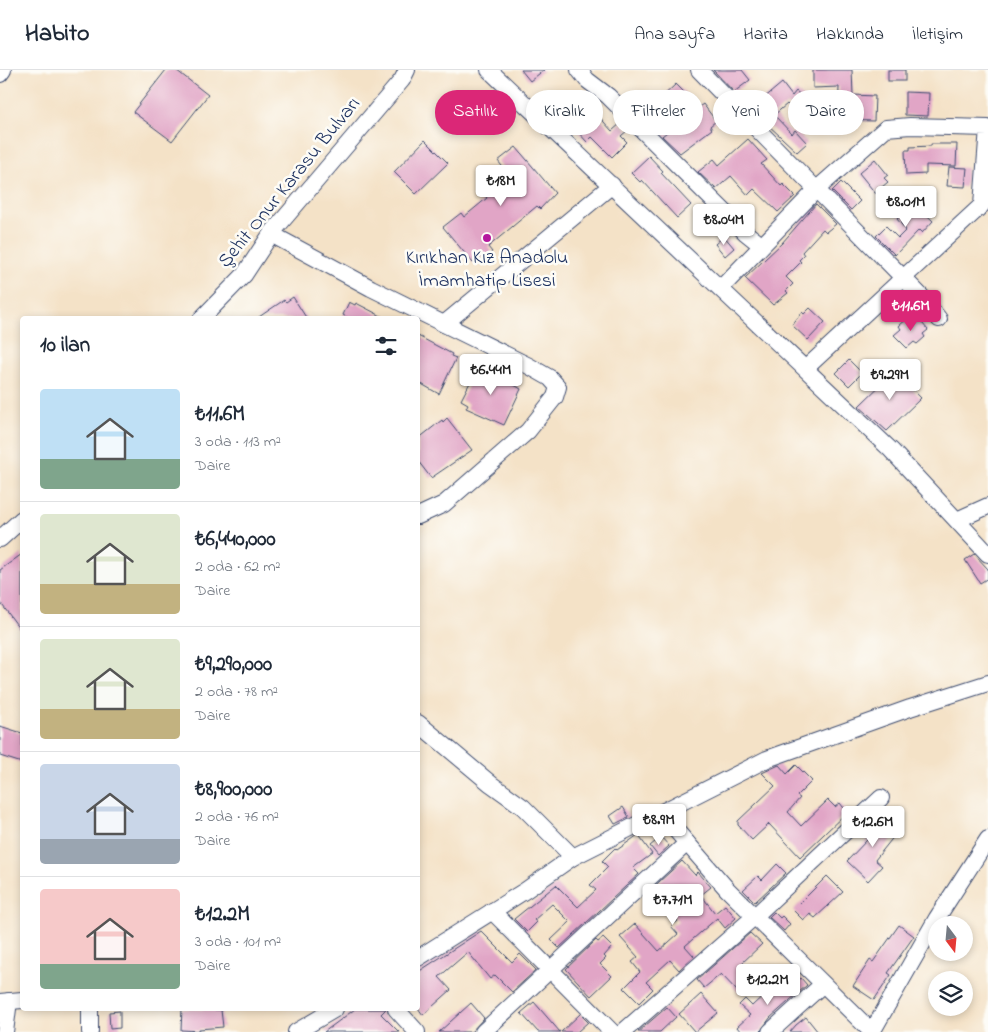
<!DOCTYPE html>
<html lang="tr">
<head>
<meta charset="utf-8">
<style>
  :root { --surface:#fff; --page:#f2f2f3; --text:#1f2937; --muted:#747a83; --line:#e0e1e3; --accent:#db2777 }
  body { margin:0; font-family:"Indie Flower",sans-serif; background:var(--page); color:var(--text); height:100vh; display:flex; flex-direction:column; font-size:19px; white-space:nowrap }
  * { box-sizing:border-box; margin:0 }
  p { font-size:16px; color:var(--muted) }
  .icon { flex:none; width:28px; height:28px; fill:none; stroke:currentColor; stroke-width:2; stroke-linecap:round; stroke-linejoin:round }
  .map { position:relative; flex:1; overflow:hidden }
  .panel { position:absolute; left:20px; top:246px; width:400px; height:695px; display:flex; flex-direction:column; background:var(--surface); border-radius:5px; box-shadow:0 2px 8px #0003 }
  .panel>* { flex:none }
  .banner { position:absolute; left:435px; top:20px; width:475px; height:45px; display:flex; gap:10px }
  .needle { width:32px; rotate:164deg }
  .tools { position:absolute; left:928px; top:846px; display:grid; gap:10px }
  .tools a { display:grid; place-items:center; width:45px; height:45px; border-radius:50%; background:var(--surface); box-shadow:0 2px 8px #0003; font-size:25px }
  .price { position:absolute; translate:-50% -42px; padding:0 11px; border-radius:5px; background:#fff; color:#222; font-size:16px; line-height:32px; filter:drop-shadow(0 1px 2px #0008) }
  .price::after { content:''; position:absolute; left:50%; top:30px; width:15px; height:11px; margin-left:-8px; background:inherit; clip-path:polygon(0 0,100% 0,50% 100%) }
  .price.active { background:var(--accent); color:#fff }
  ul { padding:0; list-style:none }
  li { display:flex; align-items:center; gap:15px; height:125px; padding:0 20px }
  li+li { border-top:1px solid var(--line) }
  li span { display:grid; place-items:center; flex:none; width:140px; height:100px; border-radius:5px; color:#555 }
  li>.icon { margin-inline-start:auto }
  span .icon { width:60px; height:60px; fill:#fffc; stroke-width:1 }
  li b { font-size:21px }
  h2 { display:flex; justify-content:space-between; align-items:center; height:60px; padding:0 20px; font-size:21px }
  .tag { padding:0 18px; border-radius:22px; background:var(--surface); box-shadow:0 2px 8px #0003; font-size:18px; line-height:45px }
  .tag.active { background:var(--accent); color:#fff }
  header { display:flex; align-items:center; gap:30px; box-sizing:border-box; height:70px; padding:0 25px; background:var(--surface); border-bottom:1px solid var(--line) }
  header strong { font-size:24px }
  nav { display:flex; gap:28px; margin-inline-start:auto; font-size:18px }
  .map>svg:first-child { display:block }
  .building { fill:#e1a5c6 }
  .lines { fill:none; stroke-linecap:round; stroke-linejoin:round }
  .minor-casing { stroke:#3c4a6e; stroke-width:18 }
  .minor { stroke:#fff; stroke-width:16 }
  .poi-dot { fill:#b5179e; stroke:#fdfcf7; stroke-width:2 }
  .labels { text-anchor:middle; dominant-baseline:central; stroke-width:5; stroke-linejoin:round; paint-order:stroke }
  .street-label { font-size:20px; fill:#1b2f5e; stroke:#fdfcf7 }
  .poi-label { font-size:20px; fill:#1b2f5e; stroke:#fdfcf7 }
</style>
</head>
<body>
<header>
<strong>Habito</strong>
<nav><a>Ana sayfa</a><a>Harita</a><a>Hakkında</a><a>İletişim</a></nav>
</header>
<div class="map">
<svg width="988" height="962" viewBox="0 0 988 962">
  <rect width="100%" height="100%" fill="#fdfcf7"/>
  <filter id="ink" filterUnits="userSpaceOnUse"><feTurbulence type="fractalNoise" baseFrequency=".02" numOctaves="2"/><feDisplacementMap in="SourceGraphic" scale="10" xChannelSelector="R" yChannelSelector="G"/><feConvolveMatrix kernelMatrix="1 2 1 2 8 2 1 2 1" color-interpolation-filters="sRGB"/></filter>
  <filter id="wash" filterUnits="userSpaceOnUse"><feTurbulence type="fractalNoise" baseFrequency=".0096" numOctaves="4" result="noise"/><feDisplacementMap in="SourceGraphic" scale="20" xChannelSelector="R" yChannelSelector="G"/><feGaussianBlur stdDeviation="1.12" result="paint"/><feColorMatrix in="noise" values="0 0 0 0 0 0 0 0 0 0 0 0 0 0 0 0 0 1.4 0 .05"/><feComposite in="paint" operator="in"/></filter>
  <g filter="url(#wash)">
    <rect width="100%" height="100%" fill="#f4e2c7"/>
    <g id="blocks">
      <g class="building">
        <polygon points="166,0 176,0 208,25 172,71 133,42"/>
        <polygon points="521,0 544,0 530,11"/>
        <polygon points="713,0 742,0 750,10 734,22"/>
        <polygon points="813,0 852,0 853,25 875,26 874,51 838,50 839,17 813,18"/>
        <rect x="888" y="0" width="17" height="11"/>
        <polygon points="782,13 792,26 796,21 813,36 803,48 787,34 774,45 792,64 795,60 807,73 797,82 751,39"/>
        <polygon points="676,14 699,37 703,34 716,51 710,56 712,59 680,83 662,66 681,51 659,30"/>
        <polygon points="905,22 929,23 928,46 905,45"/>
        <polygon points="567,25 587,49 595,42 612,61 621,53 628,60 621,66 627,72 612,87 592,67 587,72 567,50 561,55 548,41"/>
        <polygon points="748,69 767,90 761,94 781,116 783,114 795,126 778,142 754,119 748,125 731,106 716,119 698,102 714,89 719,95"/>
        <polygon points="425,70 448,93 416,124 394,102"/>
        <polygon points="931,74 957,74 956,96 926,95 926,104 906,105 905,80 910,80 910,77 931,76"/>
        <polygon points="516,77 555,123 540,139 537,136 488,177 492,182 485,188 483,185 473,193 443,157 461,143 464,147 487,128 484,124 508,104 498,91"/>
        <polygon points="649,86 663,101 661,103 691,135 677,148 642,110 640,112 631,103"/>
        <polygon points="875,89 888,105 884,108 888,112 876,122 876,124 859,103"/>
        <polygon points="949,97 967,98 965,117 947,116"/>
        <polygon points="841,112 860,131 851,140 832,121"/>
        <polygon points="913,132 933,151 922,163 919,160 895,185 876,166 886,156 898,168 906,160 897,149"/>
        <polygon points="816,134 836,154 826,162 823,159 802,182 804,185 799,190 801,192 786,207 793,214 786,221 788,223 773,235 745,208 782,173"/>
        <polygon points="724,166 734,178 725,186 715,174"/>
        <polygon points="293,227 307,249 256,249 284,230 286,232"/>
        <polygon points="349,232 355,235 356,233 387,249 350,249 343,245"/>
        <polygon points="810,238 825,252 808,270 792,255 802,242 804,244"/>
        <polygon points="916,246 928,260 923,264 925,267 917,274 914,272 907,278 894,265 901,259 899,256 909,247 911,250"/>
        <polygon points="418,266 452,284 451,286 456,288 439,324 418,312"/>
        <polygon points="849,290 862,303 849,316 836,303"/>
        <polygon points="478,297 494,303 521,319 504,355 466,338 468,334 461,330"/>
        <polygon points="895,301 921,328 887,361 859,336"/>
        <polygon points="447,348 472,380 431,408 418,391 418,369 442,350 443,352"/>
        <polygon points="22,484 22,562 0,532 0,500"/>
        <polygon points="974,484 988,499 988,508 980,513 965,490"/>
        <polygon points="0,656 22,663 22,693 0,686"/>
        <polygon points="779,695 787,704 796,695 812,711 797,726 800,728 788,742 801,756 828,730 835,737 840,733 847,742 800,787 769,754 752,770 738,755 738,751 775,716 762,703"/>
        <polygon points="623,737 629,747 615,754 610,746"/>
        <polygon points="880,745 899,760 875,790 882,796 868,811 847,791 868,769 864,766"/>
        <polygon points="638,765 652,784 633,798 639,804 559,878 551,870 570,852 552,834 534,850 537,852 527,862 514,849 556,815 578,837 596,820 590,815 608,797 602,791 615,778 617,780"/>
        <polygon points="661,767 669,776 658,786 650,776"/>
        <polygon points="682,791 695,805 698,802 711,817 701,825 715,843 725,835 736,848 725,858 717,848 685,876 694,886 679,900 670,890 646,912 653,919 639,933 624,918 640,902 632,892 638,887 620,867 635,854 659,881 678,864 671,856 678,851 663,834 661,836 648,822"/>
        <polygon points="777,794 786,803 755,832 743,820 758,806 762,810"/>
        <polygon points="827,806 843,822 815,848 810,844 803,850 793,840"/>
        <polygon points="774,842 780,848 782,846 790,854 784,861 769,847"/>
        <polygon points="899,855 914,866 888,903 891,905 874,930 853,916 870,890 873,892"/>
        <polygon points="481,861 512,892 520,884 536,900 512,922 495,905 490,909 468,882 439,907 451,920 423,945 418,938 418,902"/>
        <polygon points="750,863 762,874 741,894 754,909 739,923 721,904 704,918 697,910"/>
        <polygon points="603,868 612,877 604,886 606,888 600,894 612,906 591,926 566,899 596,870 598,872"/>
        <polygon points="801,908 807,915 770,948 760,962 741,962 737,957 750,945 739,935 745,929 752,936 768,921 772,926 791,909 795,914"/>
        <polygon points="701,924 718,943 695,962 679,944"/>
        <polygon points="534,932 560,962 538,962 521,943"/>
        <polygon points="471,933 484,948 471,962 439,962"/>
        <polygon points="667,937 676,947 660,962 638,962"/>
        <polygon points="182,939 221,940 223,957 199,959 199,961 181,960"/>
        <polygon points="355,939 386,939 381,944 399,962 324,962"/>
        <polygon points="120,941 120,958 110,959 109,942"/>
        <polygon points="580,944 588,952 577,962 561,962"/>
        <polygon points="806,947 818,962 790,962 796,955"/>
      </g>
    </g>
  </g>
  <g filter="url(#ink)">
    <use href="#blocks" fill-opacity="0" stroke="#3c4a6e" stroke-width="1"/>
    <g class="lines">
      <defs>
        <g id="minor">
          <polyline points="489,0 891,380 988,484"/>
          <polyline points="579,0 587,10 608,26 746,163 761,175"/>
          <polyline points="699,0 921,226 939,249"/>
          <polyline points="0,4 3,0"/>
          <polyline points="271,164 371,218 529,296 550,308 558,317 555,327 528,361 444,434 418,446"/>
          <polyline points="722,217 817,119 886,58 910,56 988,58 982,135 806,298"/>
          <polyline points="201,249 244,205 271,164 402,10 407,0"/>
          <polyline points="444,254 612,115"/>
          <polyline points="957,450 988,436"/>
          <polyline points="0,469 22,449"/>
          <polyline points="418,653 491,714 523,737 573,787"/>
          <polyline points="661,743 727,819 872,962"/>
          <polyline points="492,841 612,962"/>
          <polyline points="418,888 526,820 573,787 767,689 910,638 988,613"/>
          <polyline points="0,932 22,930"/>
          <polyline points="396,939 417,962"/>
          <polyline points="5,962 9,931"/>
          <polyline points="90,962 90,939"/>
          <polyline points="296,962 335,939"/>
          <polyline points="483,962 687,773"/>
          <polyline points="623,962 754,847 881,728"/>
          <polyline points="770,962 823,914"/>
          <polyline points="872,962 937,848 988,769"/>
        </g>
      </defs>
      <use href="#minor" class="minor-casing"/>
      <use href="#minor" class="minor"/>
    </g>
  </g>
  <circle class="poi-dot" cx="487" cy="168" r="5"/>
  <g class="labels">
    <g class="street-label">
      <text transform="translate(290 113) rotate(-51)">Şehit Onur Karasu Bulvarı</text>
    </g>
    <g class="poi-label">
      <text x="487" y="188">Kırıkhan Kız Anadolu<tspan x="487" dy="23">İmamhatip Lisesi</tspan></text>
    </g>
  </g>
</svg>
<div class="tools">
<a><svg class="needle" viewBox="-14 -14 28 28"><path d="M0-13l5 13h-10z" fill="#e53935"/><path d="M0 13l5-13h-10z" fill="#747a83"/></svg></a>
<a><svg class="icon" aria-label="layers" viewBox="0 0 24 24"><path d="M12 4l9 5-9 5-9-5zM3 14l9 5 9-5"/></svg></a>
</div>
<b class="price" style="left:501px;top:137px">₺18M</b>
<b class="price" style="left:906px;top:158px">₺8.01M</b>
<b class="price" style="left:724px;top:176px">₺8.04M</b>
<b class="price active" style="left:911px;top:262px">₺11.6M</b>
<b class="price" style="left:491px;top:326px">₺6.44M</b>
<b class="price" style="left:890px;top:331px">₺9.29M</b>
<b class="price" style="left:659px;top:776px">₺8.9M</b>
<b class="price" style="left:873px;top:778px">₺12.6M</b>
<b class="price" style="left:673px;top:856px">₺7.71M</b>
<b class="price" style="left:768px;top:936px">₺12.2M</b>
<div class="banner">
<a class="tag active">Satılık</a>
<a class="tag">Kiralık</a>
<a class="tag">Filtreler</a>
<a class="tag">Yeni</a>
<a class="tag">Daire</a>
</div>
<section class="panel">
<h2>10 ilan<svg class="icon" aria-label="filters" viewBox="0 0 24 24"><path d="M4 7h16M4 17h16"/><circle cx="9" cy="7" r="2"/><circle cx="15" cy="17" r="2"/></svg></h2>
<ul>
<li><span style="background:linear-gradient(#bfe0f5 70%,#7fa58c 0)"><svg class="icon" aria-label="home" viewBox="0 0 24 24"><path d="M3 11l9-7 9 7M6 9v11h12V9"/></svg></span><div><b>₺11.6M</b><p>3 oda · 113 m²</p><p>Daire</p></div></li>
<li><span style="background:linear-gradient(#dfe7d0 70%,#c2b280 0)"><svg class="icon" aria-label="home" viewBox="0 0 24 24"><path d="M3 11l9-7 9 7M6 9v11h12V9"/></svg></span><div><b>₺6,440,000</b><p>2 oda · 62 m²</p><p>Daire</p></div></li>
<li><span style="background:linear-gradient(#dfe7d0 70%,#c2b280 0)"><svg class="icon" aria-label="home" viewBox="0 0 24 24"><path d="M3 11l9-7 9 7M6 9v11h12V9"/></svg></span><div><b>₺9,290,000</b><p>2 oda · 78 m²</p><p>Daire</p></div></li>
<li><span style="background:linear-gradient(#c9d6e8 75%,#9aa5b1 0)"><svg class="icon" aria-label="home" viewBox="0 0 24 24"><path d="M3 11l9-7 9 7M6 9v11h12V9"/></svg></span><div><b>₺8,900,000</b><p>2 oda · 76 m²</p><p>Daire</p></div></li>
<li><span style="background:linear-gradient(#f6c9c9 75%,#7fa58c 0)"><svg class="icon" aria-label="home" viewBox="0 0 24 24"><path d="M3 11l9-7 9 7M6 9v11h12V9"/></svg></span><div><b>₺12.2M</b><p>3 oda · 101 m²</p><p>Daire</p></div></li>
</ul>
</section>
</div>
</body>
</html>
